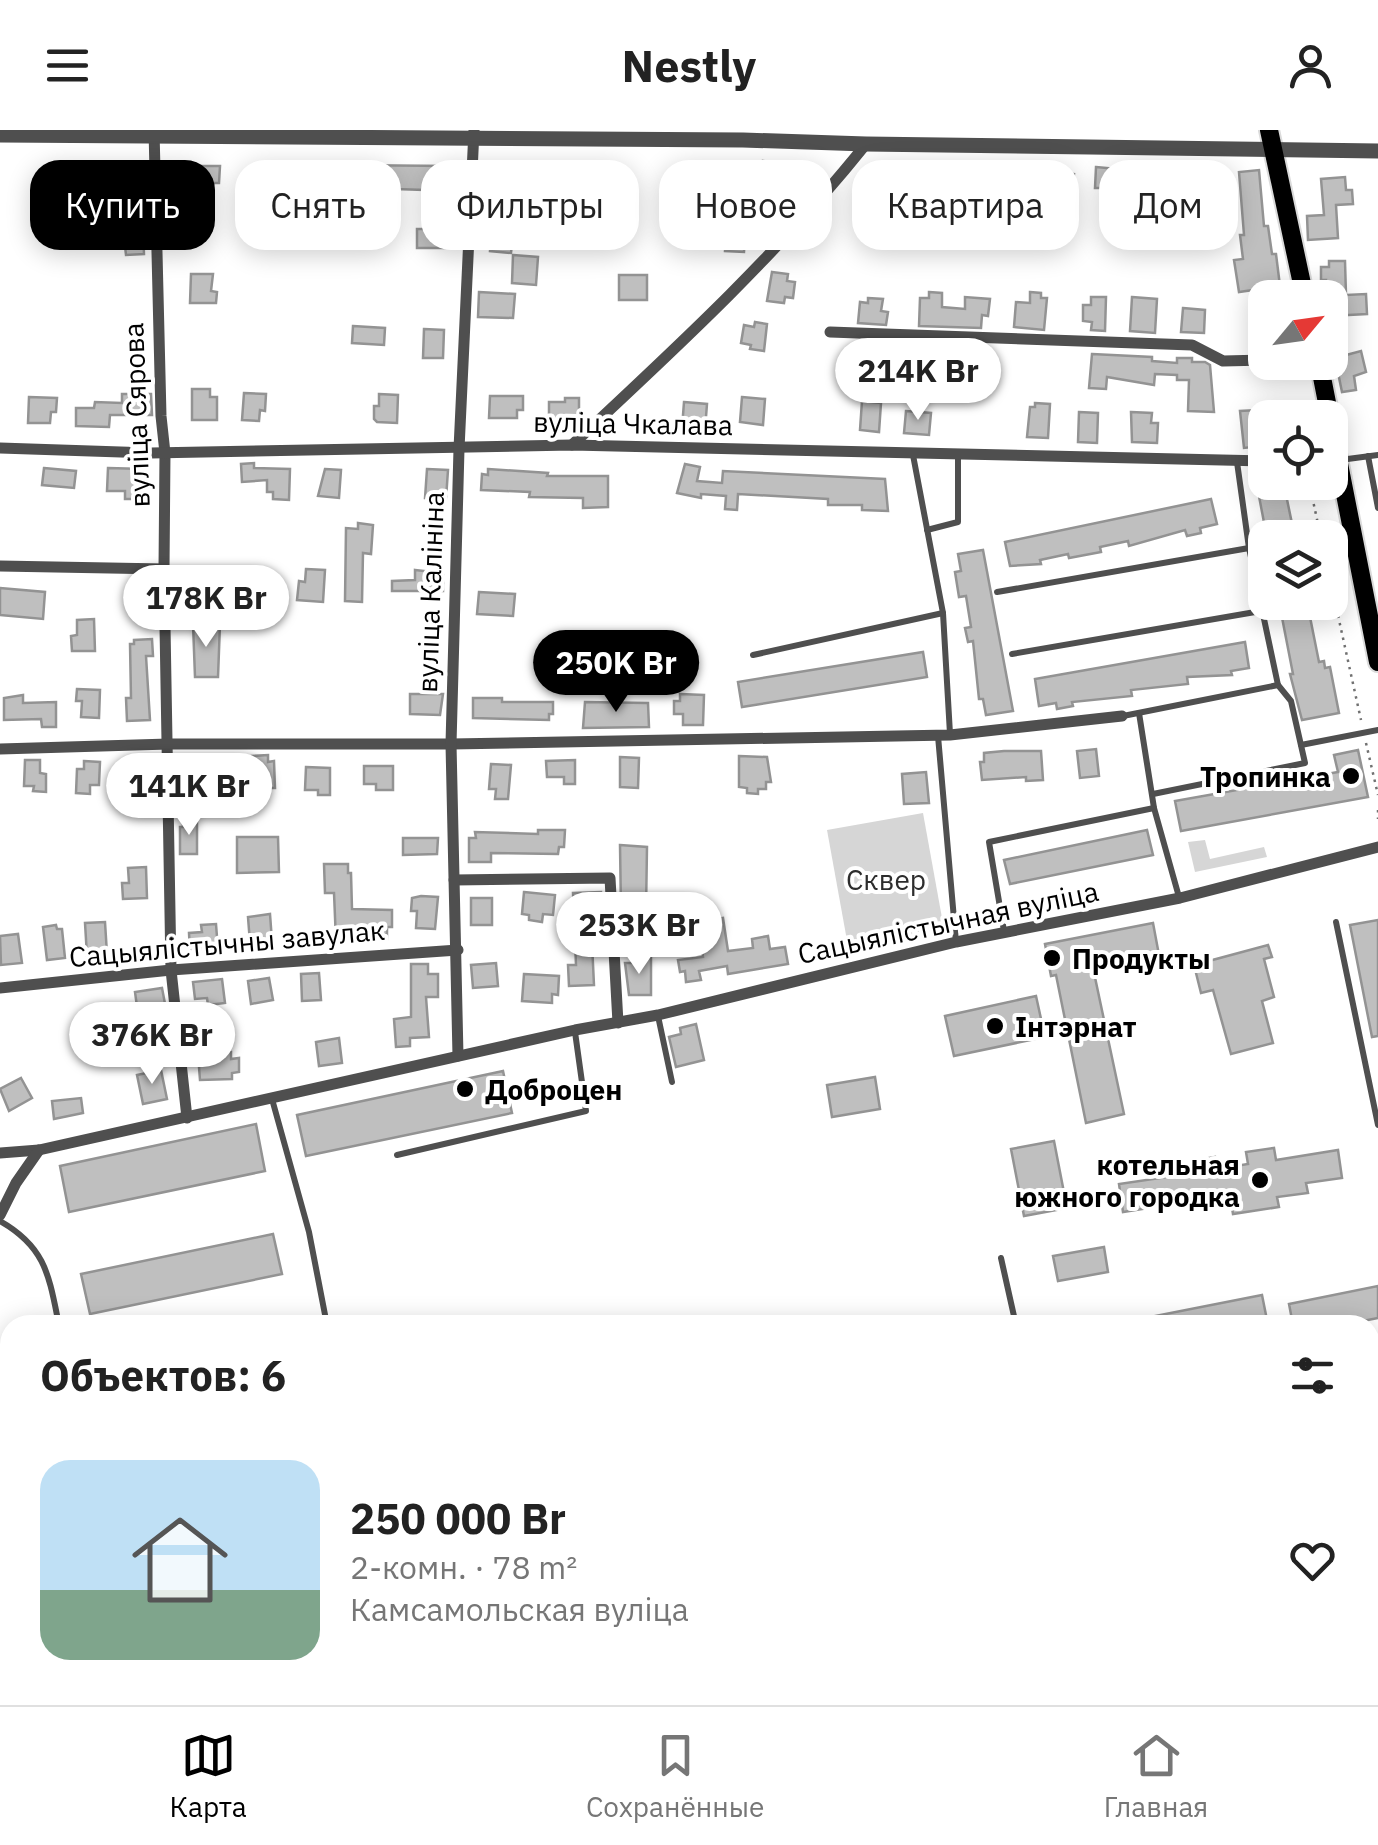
<!DOCTYPE html>
<html lang="ru">
<head>
<meta charset="utf-8">
<style>
  :root { --surface:#fff; --page:#f2f2f2; --text:#222; --muted:#767676; --line:#e0e0e0; --accent:#000 }
  body { margin:0; font-family:"IBM Plex Sans",sans-serif; background:var(--page); color:var(--text); height:100vh; display:flex; flex-direction:column; font-size:38px; white-space:nowrap }
  * { box-sizing:border-box; margin:0 }
  p { font-size:32px; color:var(--muted) }
  .icon { flex:none; width:55px; height:55px; fill:none; stroke:currentColor; stroke-width:2; stroke-linecap:round; stroke-linejoin:round }
  .map { position:relative; flex:1; overflow:hidden }
  .panel { position:absolute; left:0px; top:1185px; width:1380px; height:390px; display:flex; flex-direction:column; background:var(--surface); border-radius:30px 30px 0 0; box-shadow:0 5px 25px #0003 }
  .panel>* { flex:none }
  .hud { position:absolute; left:30px; top:30px; width:1320px; height:90px; display:flex; gap:20px }
  .needle { width:65px; rotate:61deg }
  .controls { position:absolute; left:1248px; top:150px; display:grid; gap:20px }
  .controls a { display:grid; place-items:center; width:100px; height:100px; border-radius:20px; background:var(--surface); box-shadow:0 5px 25px #0003; font-size:50px }
  .price { position:absolute; translate:-50% -85px; padding:0 22px; border-radius:35px; background:#fff; color:#222; font-size:32px; line-height:65px; filter:drop-shadow(0 2px 5px #0008) }
  .price::after { content:''; position:absolute; left:50%; top:60px; width:30px; height:22px; margin-left:-15px; background:inherit; clip-path:polygon(0 0,100% 0,50% 100%) }
  .price.on { background:var(--accent); color:#fff }
  ul { padding:0; list-style:none }
  li { display:flex; align-items:center; gap:30px; height:250px; padding:0 40px }
  li span { display:grid; place-items:center; flex:none; width:280px; height:200px; border-radius:30px; color:#555 }
  li>.icon { margin-inline-start:auto }
  span .icon { width:120px; height:120px; fill:#fffc; stroke-width:1 }
  li b { font-size:42px }
  h2 { display:flex; justify-content:space-between; align-items:center; height:120px; padding:0 40px; font-size:42px }
  .chip { padding:0 35px; border-radius:30px; background:var(--surface); box-shadow:0 5px 25px #0003; font-size:35px; line-height:90px }
  .chip.on { background:var(--accent); color:#fff }
  header { display:flex; justify-content:space-between; align-items:center; height:130px; padding:0 40px; background:var(--surface); font-size:45px; font-weight:700 }
  .menu { display:flex; justify-content:space-around; align-items:center; height:140px; border-top:2px solid var(--line); background:var(--surface); font-size:28px; color:var(--muted) }
  .menu a { display:grid; justify-items:center; gap:5px }
  .menu .on { color:var(--accent) }
  .map>svg:first-child { display:block }
  .green { fill:#d6d6d6 }
  .building { fill:#bfbfbf; stroke:#939393; stroke-width:2.5 }
  .lines { fill:none; stroke-linecap:round; stroke-linejoin:round }
  .primary-casing { stroke:#dbdbdb; stroke-width:22 }
  .path { stroke:#717171; stroke-width:2.5; stroke-dasharray:2.5 5; stroke-linecap:butt }
  .service { stroke:#4f4f4f; stroke-width:6 }
  .minor { stroke:#4f4f4f; stroke-width:11 }
  .tertiary { stroke:#4f4f4f; stroke-width:15 }
  .primary { stroke:#000; stroke-width:18 }
  .poi-dot { fill:#000; stroke:#fff; stroke-width:4 }
  .labels { text-anchor:middle; dominant-baseline:central; stroke-width:8; stroke-linejoin:round; paint-order:stroke }
  .street-label { font-size:28px; fill:#000; stroke:#fff }
  .poi-label { font-size:28px; font-weight:bold; fill:#000; stroke:#fff; text-anchor:start }
  .park-label { font-size:28px; fill:#2d2d2d; stroke:#fff }
</style>
</head>
<body>
<header><svg class="icon" aria-label="menu" viewBox="0 0 24 24"><path d="M4 6h16M4 12h16M4 18h16"/></svg>Nestly<svg class="icon" aria-label="person" viewBox="0 0 24 24"><circle cx="12" cy="8" r="4"/><path d="M4 21q1-7 8-7t8 7"/></svg></header>
<div class="map">
<svg width="1378" height="1575" viewBox="0 0 1378 1575">
  <rect width="100%" height="100%" fill="#fff"/>
  <g class="green">
    <polygon points="923,683 944,799 848,816 827,700"/>
    <polygon points="1205,710 1210,729 1264,717 1267,727 1195,742 1188,712"/>
    <polygon points="907,1565 1036,1565 1046,1575 897,1575"/>
  </g>
  <g class="building">
    <polygon points="763,31 779,33 777,57 764,56 763,64 741,62 739,90 746,90 744,122 725,121 728,70 722,70 724,40 762,42"/>
    <polygon points="340,35 450,36 450,66 425,66 425,60 395,59 395,64 352,60 352,53 340,53"/>
    <polygon points="491,35 516,35 517,71 511,123 490,121 493,85 487,84"/>
    <polygon points="187,36 220,36 219,53 206,53 206,60 185,60"/>
    <polygon points="896,36 950,41 949,50 953,50 951,66 895,62"/>
    <polygon points="250,37 318,41 317,63 291,61 291,58 250,57"/>
    <polygon points="1096,37 1150,42 1146,62 1143,67 1114,62 1114,67 1102,66 1102,58 1095,58"/>
    <polygon points="1044,40 1074,44 1072,60 1041,56"/>
    <polygon points="1259,40 1264,96 1268,96 1272,124 1276,124 1280,156 1239,162 1234,130 1243,129 1240,105 1244,105 1239,42"/>
    <polygon points="1191,41 1215,44 1213,66 1189,63"/>
    <polygon points="1345,47 1346,60 1352,60 1353,74 1336,75 1338,108 1308,110 1307,86 1324,85 1321,49"/>
    <polygon points="114,96 143,96 144,124 126,125 125,116 114,116"/>
    <rect x="417" y="99" width="28" height="19"/>
    <polygon points="513,125 538,127 536,155 512,153"/>
    <polygon points="1329,131 1345,131 1346,165 1366,164 1367,184 1330,186 1330,168 1327,168 1326,150 1321,150 1321,137 1329,137"/>
    <polygon points="772,142 788,144 787,151 795,152 793,168 785,167 784,173 767,171"/>
    <polygon points="191,144 213,144 211,161 217,162 216,173 190,173"/>
    <rect x="619" y="145" width="28" height="25"/>
    <polygon points="479,162 515,164 513,188 478,187"/>
    <polygon points="929,162 942,163 942,177 965,179 965,167 990,169 988,186 982,185 981,198 919,196 920,168 929,168"/>
    <polygon points="1030,162 1041,163 1041,168 1047,168 1044,200 1014,197 1016,172 1030,173"/>
    <polygon points="1091,167 1106,167 1105,201 1091,200 1092,192 1083,191 1083,175 1091,175"/>
    <polygon points="1132,167 1157,169 1155,203 1130,201"/>
    <polygon points="868,168 883,169 881,181 888,182 886,195 858,193 860,172 868,173"/>
    <polygon points="1183,178 1205,180 1204,203 1181,202"/>
    <polygon points="755,192 767,194 764,221 750,219 751,215 741,213 744,195 754,197"/>
    <polygon points="353,196 385,198 384,215 352,213"/>
    <polygon points="424,199 444,200 443,228 423,228"/>
    <polygon points="920,218 944,220 938,256 917,254"/>
    <polygon points="857,219 886,221 887,246 856,244"/>
    <polygon points="1361,221 1366,242 1354,246 1356,260 1342,262 1335,228"/>
    <polygon points="1092,224 1152,227 1152,231 1177,233 1177,228 1192,228 1192,232 1205,232 1210,235 1214,282 1188,281 1189,250 1177,250 1177,245 1155,244 1154,255 1107,247 1106,259 1089,258"/>
    <polygon points="192,259 210,259 210,267 217,267 217,290 192,290"/>
    <polygon points="244,263 266,264 265,281 260,280 259,291 242,290"/>
    <polygon points="122,264 151,264 152,285 110,285 109,297 76,296 76,278 94,278 95,272 122,273"/>
    <polygon points="379,264 398,265 397,293 377,292 374,289 374,276 379,276"/>
    <polygon points="490,266 523,266 523,280 517,280 517,288 489,288"/>
    <polygon points="29,267 57,268 56,282 51,282 50,293 28,293"/>
    <polygon points="742,267 765,269 763,295 740,292"/>
    <polygon points="565,268 579,268 579,289 549,289 549,272 565,272"/>
    <polygon points="862,271 881,273 879,302 860,300"/>
    <polygon points="684,272 707,274 705,300 682,298"/>
    <polygon points="1035,273 1050,274 1048,308 1027,307 1030,277 1035,277"/>
    <polygon points="1258,280 1263,316 1244,318 1240,281"/>
    <polygon points="906,281 931,283 929,305 904,303"/>
    <polygon points="1079,282 1098,283 1097,313 1078,312"/>
    <polygon points="1131,282 1152,283 1151,293 1158,293 1157,313 1132,312"/>
    <polygon points="254,333 254,338 290,339 289,370 273,369 273,362 267,362 267,350 242,352 241,334"/>
    <polygon points="685,334 700,337 697,351 722,353 723,341 885,349 888,381 862,380 862,375 828,375 828,369 738,364 737,380 725,379 726,366 701,364 701,368 677,363"/>
    <polygon points="44,338 76,341 74,358 42,355"/>
    <polygon points="108,338 144,339 144,369 125,369 125,361 107,361"/>
    <polygon points="325,339 341,340 339,368 318,366"/>
    <polygon points="427,339 448,340 446,369 425,368"/>
    <polygon points="488,339 548,343 547,346 608,346 608,377 583,378 583,368 529,367 530,362 481,360 482,344 488,345"/>
    <polygon points="1284,355 1295,408 1267,408 1258,361"/>
    <polygon points="1211,369 1217,394 1200,398 1201,403 1187,406 1185,400 1129,416 1128,411 1100,417 1101,422 1069,428 1068,424 1040,430 1041,434 1010,436 1005,412"/>
    <polygon points="358,393 373,395 371,424 363,423 362,472 345,471 346,398 358,399"/>
    <polygon points="983,420 1013,581 986,585 983,569 979,569 973,511 968,512 965,498 971,497 966,466 959,467 955,442 961,441 958,424"/>
    <polygon points="306,439 325,440 323,472 297,470 299,451 305,452"/>
    <polygon points="415,440 443,443 443,461 392,461 392,451 415,450"/>
    <polygon points="0,458 45,462 43,489 0,485"/>
    <polygon points="479,462 515,464 513,486 477,484"/>
    <polygon points="1279,472 1307,472 1319,532 1324,531 1325,538 1330,537 1339,583 1302,590 1290,544 1293,544"/>
    <polygon points="94,489 95,521 72,521 71,506 77,505 77,490"/>
    <polygon points="193,494 220,494 218,547 195,547"/>
    <polygon points="152,509 153,526 146,526 150,590 127,591 126,568 131,568 130,514 134,514 134,510"/>
    <polygon points="1245,512 1249,538 1231,541 1232,545 1187,547 1188,554 1131,560 1132,566 1072,572 1073,576 1057,579 1056,573 1039,576 1035,549"/>
    <polygon points="923,522 927,547 742,577 738,552"/>
    <polygon points="77,559 100,560 99,588 81,587 82,571 76,571"/>
    <polygon points="410,564 443,564 440,585 410,584"/>
    <polygon points="680,564 704,565 703,595 683,595 683,584 674,584 674,571 680,571"/>
    <polygon points="23,565 23,573 56,572 56,597 42,597 41,589 4,590 4,568"/>
    <polygon points="473,568 502,568 502,572 553,572 553,584 549,584 549,590 473,588"/>
    <polygon points="585,572 648,573 649,597 583,598"/>
    <polygon points="1096,619 1099,646 1080,648 1077,621"/>
    <polygon points="1358,620 1368,667 1181,701 1175,671 1338,642 1334,625"/>
    <polygon points="1004,621 1041,621 1043,650 1026,651 1026,647 982,650 980,632 984,632 984,623"/>
    <polygon points="268,625 268,632 274,631 275,658 260,658 259,649 253,650 252,626"/>
    <polygon points="739,626 767,627 771,652 766,652 766,659 758,659 758,664 747,663 747,658 739,657"/>
    <polygon points="620,627 639,628 638,658 620,657"/>
    <polygon points="25,630 40,630 40,643 46,644 46,662 33,661 34,656 24,656"/>
    <polygon points="575,630 575,654 564,654 564,647 547,647 546,631"/>
    <polygon points="84,631 100,632 99,655 90,655 90,664 76,663 77,639 84,639"/>
    <polygon points="135,633 152,634 150,660 129,659 130,638 134,639"/>
    <polygon points="491,634 511,635 508,669 495,669 496,659 489,659"/>
    <polygon points="364,636 393,636 393,660 376,660 376,654 364,654"/>
    <polygon points="306,637 330,638 330,665 318,665 318,660 305,660"/>
    <polygon points="926,642 929,673 904,674 902,644"/>
    <polygon points="183,690 197,690 197,724 180,724 180,697 183,697"/>
    <polygon points="538,700 565,700 564,717 559,717 558,724 491,723 491,732 469,732 469,708 476,708 475,702 538,704"/>
    <polygon points="1147,700 1153,725 1010,754 1004,730"/>
    <polygon points="237,707 278,707 279,742 237,743"/>
    <polygon points="403,708 438,708 437,724 403,725"/>
    <polygon points="620,715 647,717 646,781 621,780"/>
    <polygon points="324,734 348,734 348,743 351,743 352,779 392,780 392,797 387,797 387,809 336,811 334,763 325,763"/>
    <polygon points="146,737 147,768 123,769 122,753 129,753 128,738"/>
    <polygon points="524,762 555,765 553,785 543,784 542,792 529,790 529,785 522,784"/>
    <polygon points="601,762 602,813 592,813 594,855 569,856 568,835 576,835 573,763"/>
    <polygon points="421,766 438,767 435,799 416,798 417,781 411,781 412,768"/>
    <rect x="471" y="768" width="21" height="27"/>
    <polygon points="270,784 272,811 250,813 248,787"/>
    <polygon points="723,788 728,821 753,818 752,809 768,806 770,819 785,817 788,834 728,844 727,836 699,841 701,850 686,852 685,841 680,842 678,830 703,827 698,792"/>
    <polygon points="1378,790 1378,906 1372,907 1350,795"/>
    <polygon points="105,792 107,824 87,826 85,793"/>
    <polygon points="1153,793 1159,825 1093,838 1124,984 1086,993 1056,845 1051,846 1045,814"/>
    <polygon points="216,794 218,820 190,822 189,803 202,802 201,795"/>
    <polygon points="56,795 57,799 62,799 65,828 47,830 43,797"/>
    <polygon points="18,804 22,833 1,835 0,806"/>
    <polygon points="1268,815 1272,827 1264,829 1274,867 1262,871 1273,913 1231,924 1213,860 1201,863 1194,835"/>
    <polygon points="636,827 651,828 651,865 629,865 625,833 636,833"/>
    <polygon points="496,833 498,856 473,858 471,835"/>
    <polygon points="411,834 428,834 428,844 438,844 438,867 426,867 429,907 410,908 410,916 396,917 394,889 411,887"/>
    <polygon points="319,843 321,870 302,871 301,844"/>
    <polygon points="524,844 559,846 558,865 552,864 552,873 522,871"/>
    <polygon points="269,848 273,870 251,874 248,851"/>
    <polygon points="222,849 225,873 208,875 207,868 195,869 193,852"/>
    <polygon points="162,858 166,879 138,884 135,862"/>
    <polygon points="1036,866 1045,907 954,926 945,886"/>
    <polygon points="696,894 704,930 676,937 669,907 681,904 680,898"/>
    <polygon points="339,908 342,933 319,936 316,912"/>
    <polygon points="231,922 231,929 239,928 239,942 232,943 232,949 200,950 198,924"/>
    <polygon points="161,940 167,969 143,974 137,945"/>
    <polygon points="503,941 512,983 306,1026 297,985"/>
    <polygon points="875,947 880,979 832,987 827,955"/>
    <polygon points="21,948 32,968 9,981 0,959"/>
    <polygon points="81,968 83,983 54,989 52,971"/>
    <polygon points="256,994 265,1041 69,1082 60,1036"/>
    <polygon points="1054,1011 1067,1078 1024,1086 1011,1019"/>
    <polygon points="1274,1018 1276,1030 1338,1020 1342,1048 1306,1053 1308,1063 1277,1067 1279,1077 1233,1084 1230,1065 1123,1082 1119,1054 1194,1043 1192,1031 1215,1027 1217,1039 1248,1034 1246,1022"/>
    <polygon points="273,1104 282,1144 90,1184 81,1144"/>
    <polygon points="1104,1117 1108,1142 1058,1151 1053,1126"/>
    <polygon points="1378,1156 1378,1188 1343,1195 1293,1195 1289,1174"/>
    <polygon points="1262,1165 1268,1195 1140,1195 1140,1189"/>
  </g>
  <g class="lines">
    <defs>
      <g id="primary">
        <polyline points="1269,0 1305,168"/>
        <polyline points="1319,232 1378,532"/>
      </g>
    </defs>
    <use href="#primary" class="primary-casing"/>
    <g class="path">
      <polyline points="1309,352 1321,408"/>
      <polyline points="1330,449 1361,590"/>
      <polyline points="1366,613 1378,665"/>
      <polyline points="1378,680 1378,689"/>
    </g>
    <g class="service">
      <polyline points="913,325 943,483 950,604"/>
      <polyline points="1368,326 1378,378"/>
      <polyline points="1340,330 1378,325"/>
      <polyline points="1237,332 1249,418 1278,555"/>
      <polyline points="927,400 958,392 958,326"/>
      <polyline points="997,462 1249,418"/>
      <polyline points="1012,524 1261,481"/>
      <polyline points="753,525 943,483"/>
      <polyline points="1139,583 1154,678 1179,767"/>
      <polyline points="1123,586 1278,555 1291,571 1305,633 1153,664"/>
      <polyline points="938,606 956,812"/>
      <polyline points="1301,615 1378,600"/>
      <polyline points="1336,792 1378,995"/>
      <polyline points="1004,801 989,712 1154,678"/>
      <polyline points="658,886 672,952"/>
      <polyline points="272,969 309,1102 327,1195"/>
      <polyline points="397,1025 586,981 575,902"/>
      <path d="M0 1091C46 1117 49 1146 59 1195"/>
      <polyline points="1001,1128 1016,1195"/>
      <polyline points="1370,1237 1378,1236"/>
      <polyline points="140,1565 144,1575"/>
      <polyline points="802,1565 804,1575"/>
      <polyline points="1090,1565 1092,1575"/>
      <polyline points="1273,1565 1275,1575"/>
    </g>
    <g class="minor">
      <polyline points="154,0 161,286 165,323 164,439 171,840 187,988"/>
      <polyline points="830,202 1192,215 1223,231 1265,230"/>
      <path d="M572 315C675 219 778 124 866 14"/>
      <polyline points="0,318 151,323 572,315 1265,331"/>
      <polyline points="0,436 164,439"/>
      <polyline points="0,619 169,614 451,614 950,605 1122,586"/>
      <polyline points="454,750 610,748 618,893"/>
      <polyline points="0,858 171,840 458,820"/>
      <polyline points="458,926 451,614 459,319 474,0"/>
      <polyline points="0,1023 39,1020 575,900 658,885 956,812 1180,768 1378,717"/>
      <polyline points="0,1085 16,1053 39,1020"/>
    </g>
    <polyline class="tertiary" points="0,5 743,10 866,14 1378,21"/>
    <use href="#primary" class="primary"/>
  </g>
  <g class="poi-dot">
    <circle cx="1351" cy="646" r="10"/>
    <circle cx="1052" cy="828" r="10"/>
    <circle cx="995" cy="896" r="10"/>
    <circle cx="465" cy="959" r="10"/>
    <circle cx="1260" cy="1050" r="10"/>
  </g>
  <g class="labels">
    <g class="street-label">
      <text transform="translate(136 285) rotate(-92)">вуліца Сярова</text>
      <text transform="translate(633 293) rotate(1)">вуліца Чкалава</text>
      <text transform="translate(430 462) rotate(-88)">вуліца Калініна</text>
      <text transform="translate(948 792) rotate(-12)">Сацыялістычная вуліца</text>
      <text transform="translate(227 813) rotate(-5)">Сацыялістычны завулак</text>
    </g>
    <g class="poi-label">
      <text x="1331" y="646" text-anchor="end">Тропинка</text>
      <text x="1072" y="828">Продукты</text>
      <text x="1015" y="896">Інтэрнат</text>
      <text x="485" y="959">Доброцен</text>
      <text x="1240" y="1034" text-anchor="end">котельная<tspan x="1240" dy="32">южного городка</tspan></text>
    </g>
    <g class="park-label">
      <text x="886" y="749">Сквер</text>
    </g>
  </g>
</svg>
<div class="controls">
<a><svg class="needle" viewBox="-14 -14 28 28"><path d="M0-13l5 13h-10z" fill="#e53935"/><path d="M0 13l5-13h-10z" fill="#767676"/></svg></a>
<a><svg class="icon" aria-label="locate" viewBox="0 0 24 24"><circle cx="12" cy="12" r="6"/><path d="M12 2v4M12 18v4M2 12h4M18 12h4"/></svg></a>
<a><svg class="icon" aria-label="layers" viewBox="0 0 24 24"><path d="M12 4l9 5-9 5-9-5zM3 14l9 5 9-5"/></svg></a>
</div>
<b class="price" style="left:918px;top:293px">214K Br</b>
<b class="price" style="left:206px;top:520px">178K Br</b>
<b class="price on" style="left:616px;top:585px">250K Br</b>
<b class="price" style="left:189px;top:708px">141K Br</b>
<b class="price" style="left:639px;top:847px">253K Br</b>
<b class="price" style="left:152px;top:957px">376K Br</b>
<div class="hud">
<a class="chip on">Купить</a>
<a class="chip">Снять</a>
<a class="chip">Фильтры</a>
<a class="chip">Новое</a>
<a class="chip">Квартира</a>
<a class="chip">Дом</a>
</div>
<section class="panel">
<h2>Объектов: 6<svg class="icon" aria-label="filters" viewBox="0 0 24 24"><path d="M4 7h16M4 17h16"/><circle cx="9" cy="7" r="2"/><circle cx="15" cy="17" r="2"/></svg></h2>
<ul>
<li><span style="background:linear-gradient(#bfe0f5 65%,#7fa58c 0)"><svg class="icon" aria-label="home" viewBox="0 0 24 24"><path d="M3 11l9-7 9 7M6 9v11h12V9"/></svg></span><div><b>250 000 Br</b><p>2-комн. · 78 m²</p><p>Камсамольская вуліца</p></div><svg class="icon" aria-label="heart" viewBox="0 0 24 24"><path d="M12 20l-8-8c-3-5 5-10 8-4 3-6 11-1 8 4z"/></svg></li>
</ul>
</section>
</div>
<nav class="menu">
<a class="on"><svg class="icon" aria-label="map" viewBox="0 0 24 24"><path d="M3 6l6-2 6 2 6-2v14l-6 2-6-2-6 2zM9 4v14M15 6v14"/></svg>Карта</a>
<a><svg class="icon" aria-label="saved" viewBox="0 0 24 24"><path d="M7 4h10v16l-5-4-5 4z"/></svg>Сохранённые</a>
<a><svg class="icon" aria-label="home" viewBox="0 0 24 24"><path d="M3 11l9-7 9 7M6 9v11h12V9"/></svg>Главная</a>
</nav>
</body>
</html>
